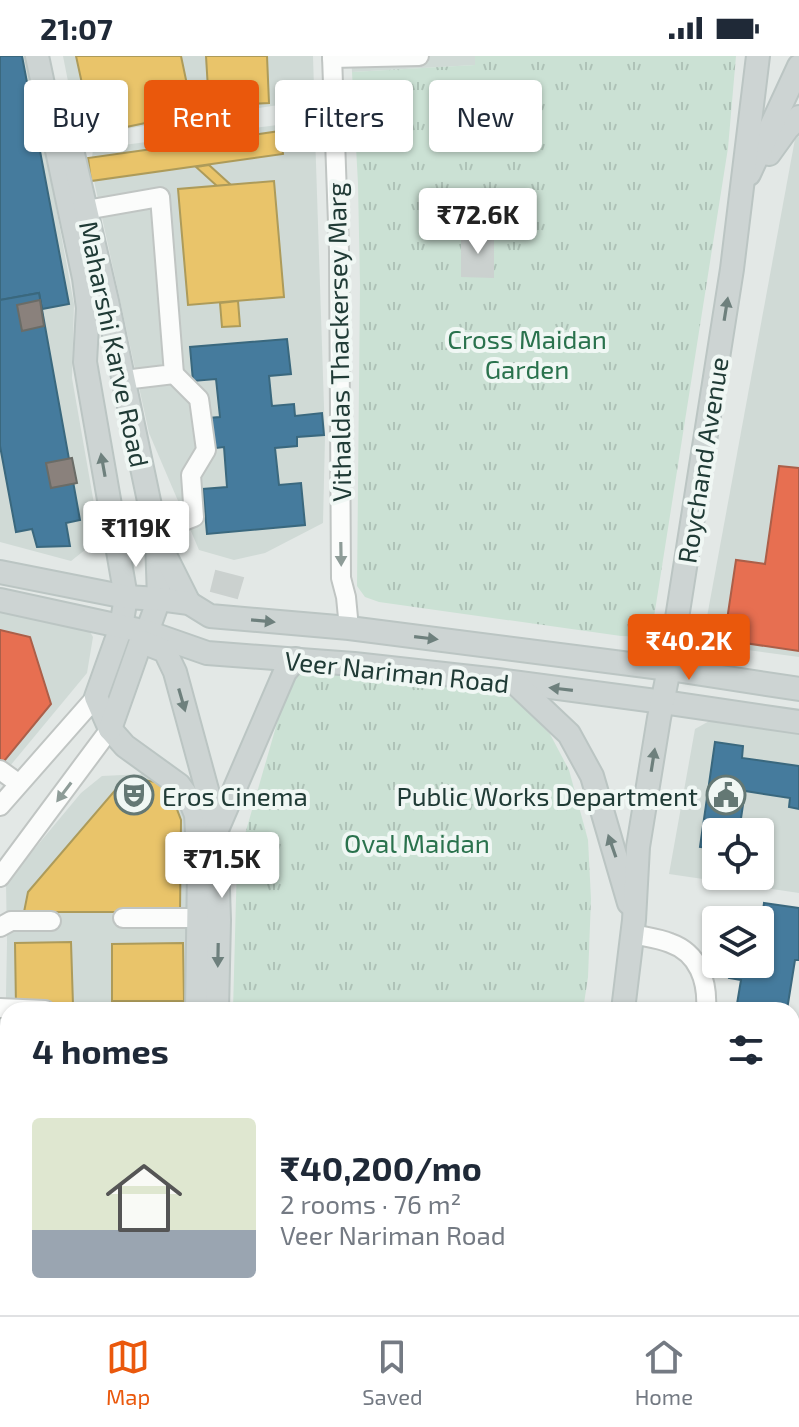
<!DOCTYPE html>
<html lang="en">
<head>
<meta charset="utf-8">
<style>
  :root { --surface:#fff; --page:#f2f2f3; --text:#1f2937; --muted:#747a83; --line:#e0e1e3; --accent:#ea580c }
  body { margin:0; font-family:"Exo 2",sans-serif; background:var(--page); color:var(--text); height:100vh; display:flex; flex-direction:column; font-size:30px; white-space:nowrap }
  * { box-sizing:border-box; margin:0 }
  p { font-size:26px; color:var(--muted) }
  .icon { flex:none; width:44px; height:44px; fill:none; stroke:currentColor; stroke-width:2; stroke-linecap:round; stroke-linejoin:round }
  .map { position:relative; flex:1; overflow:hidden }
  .drawer { position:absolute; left:0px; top:946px; width:800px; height:314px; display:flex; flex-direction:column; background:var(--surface); border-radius:24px 24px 0 0; box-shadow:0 2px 6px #0004 }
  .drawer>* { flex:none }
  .hud { position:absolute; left:24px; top:24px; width:752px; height:72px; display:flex; gap:16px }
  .fabs { position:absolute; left:702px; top:762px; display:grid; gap:16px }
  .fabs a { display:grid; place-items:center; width:72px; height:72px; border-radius:8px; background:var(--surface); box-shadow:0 2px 6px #0004; font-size:40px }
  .price { position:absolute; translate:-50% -68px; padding:0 18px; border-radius:8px; background:#fff; color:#222; font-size:26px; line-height:52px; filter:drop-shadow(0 2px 4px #0008) }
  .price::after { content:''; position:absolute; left:50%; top:48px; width:24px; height:18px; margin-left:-12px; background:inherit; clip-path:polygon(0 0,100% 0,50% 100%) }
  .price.current { background:var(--accent); color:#fff }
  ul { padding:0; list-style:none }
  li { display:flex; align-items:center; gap:24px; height:200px; padding:0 32px }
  li span { display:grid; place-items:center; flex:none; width:224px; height:160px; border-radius:8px; color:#555 }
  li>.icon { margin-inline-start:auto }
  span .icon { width:96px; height:96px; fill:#fffc; stroke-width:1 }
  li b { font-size:34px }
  h2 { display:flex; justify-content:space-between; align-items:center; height:96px; padding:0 32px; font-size:34px }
  .tag { padding:0 28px; border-radius:8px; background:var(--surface); box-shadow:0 2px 6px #0004; font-size:28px; line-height:72px }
  .tag.current { background:var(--accent); color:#fff }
  .status { display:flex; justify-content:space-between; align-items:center; height:56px; padding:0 40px; background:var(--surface); direction:ltr }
  .status svg { height:22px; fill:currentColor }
  .tabs { display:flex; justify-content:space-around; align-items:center; height:112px; border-top:2px solid var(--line); background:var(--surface); font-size:22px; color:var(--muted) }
  .tabs a { display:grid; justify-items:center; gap:4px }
  .tabs .current { color:var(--accent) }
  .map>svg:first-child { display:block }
  .built { fill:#d0dad6; fill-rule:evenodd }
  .park { fill:url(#park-tufts) }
  .homes { fill:#e9c46a; stroke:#ad9b5a; stroke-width:2 }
  .shops { fill:#e76f51; stroke:#ab5f49; stroke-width:2 }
  .public { fill:#457b9d; stroke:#3a687e; stroke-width:2 }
  .industry { fill:#8a817c; stroke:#6a6c67; stroke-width:2 }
  .building { fill:#cbd1cf; stroke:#cbd1cf; stroke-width:2 }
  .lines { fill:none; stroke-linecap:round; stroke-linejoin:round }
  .minor-casing { stroke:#c0c5c3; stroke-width:22 }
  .major-casing { stroke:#bbc5c3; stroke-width:26 }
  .minor { stroke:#fbfcfb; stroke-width:18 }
  .major { stroke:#cdd4d3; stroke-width:22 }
  .oneway { fill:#6e807d }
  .oneway2 { fill:#8e9c98 }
  .labels { text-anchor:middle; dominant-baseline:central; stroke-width:8; stroke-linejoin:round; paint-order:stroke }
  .park-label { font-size:26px; fill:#2a724d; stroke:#f0f7f4 }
  .street-label { font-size:26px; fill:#203b36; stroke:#f0f7f4 }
  .poi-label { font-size:26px; fill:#203b36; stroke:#f0f7f4; text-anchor:start }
</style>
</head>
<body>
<div class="status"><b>21:07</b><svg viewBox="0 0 49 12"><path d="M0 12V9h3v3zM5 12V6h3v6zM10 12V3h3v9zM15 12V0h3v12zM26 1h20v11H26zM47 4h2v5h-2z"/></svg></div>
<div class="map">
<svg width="799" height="1259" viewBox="0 0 799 1259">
  <defs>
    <pattern id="park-tufts" width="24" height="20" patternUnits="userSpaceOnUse" patternTransform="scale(2)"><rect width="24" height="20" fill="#cbe1d4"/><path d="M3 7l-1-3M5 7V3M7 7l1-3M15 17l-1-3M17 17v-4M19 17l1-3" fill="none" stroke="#aec2b7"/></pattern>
  </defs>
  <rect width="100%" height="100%" fill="#e3e8e6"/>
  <g class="built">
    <polygon points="0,0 28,0 74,248 72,322 100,482 71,505 0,486"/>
    <polygon points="63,0 313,0 314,33 298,46 99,77 77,71"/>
    <polygon points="351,0 475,0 475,9 352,16"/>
    <polygon points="301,66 315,77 325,381 323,467 265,497 234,504 199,494 149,377 91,111 93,93"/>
    <polygon points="799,80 799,601 712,589 704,577 795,83"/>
    <polygon points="0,551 86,569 93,581 87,617 0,722"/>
    <path d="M711 664 799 678V837L669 818 695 673ZM716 776H760V820H716Z"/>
    <polygon points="144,718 174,729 192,756 187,954 8,954 8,1252 179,1252 179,1259 0,1259 7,886 6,827 81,737 102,720"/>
  </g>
  <g class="park">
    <polygon points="475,0 736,0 728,92 654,561 647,581 621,580 379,546 365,541 357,530 360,228 358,128 352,16 475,9"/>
    <polygon points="349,610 488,627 518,646 550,678 569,714 588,784 591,843 588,921 583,954 233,954 237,806 292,615"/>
    <rect x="227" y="1252" width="332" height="7"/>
  </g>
  <g class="homes">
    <polygon points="76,0 181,0 193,57 93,78"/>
    <polygon points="206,0 267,0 269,47 209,50"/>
    <polygon points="280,75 283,98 91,125 88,102"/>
    <polygon points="209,109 231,129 217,130 196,111"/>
    <polygon points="274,125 284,241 188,249 178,133"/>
    <polygon points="238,245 240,270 222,271 220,247"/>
    <polygon points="130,722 156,726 170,735 181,764 180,856 24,856 28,836 123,725"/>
    <polygon points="71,886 73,949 16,951 15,887"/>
    <polygon points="183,887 184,945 112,945 112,888"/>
    <rect x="13" y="1252" width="58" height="7"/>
    <rect x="104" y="1254" width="69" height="5"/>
  </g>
  <g class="shops">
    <polygon points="779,410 799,412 799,595 724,584 736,504 765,508"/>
    <polygon points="0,574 30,581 51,648 0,710"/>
  </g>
  <g class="public">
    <polygon points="0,0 22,0 69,248 42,253 39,237 0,244"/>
    <polygon points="39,237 80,464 66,467 70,490 37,491 32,473 16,476 0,390 0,244"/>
    <polygon points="287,283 291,318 269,320 272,350 294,348 295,360 322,357 324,379 297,381 297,390 275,392 279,429 301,427 305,469 207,478 203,433 227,431 224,391 199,394 196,363 220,361 216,323 193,325 190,291"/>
    <polygon points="715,686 743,690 742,702 799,710 799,753 789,751 790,742 745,735 739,776 716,776 716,793 700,791"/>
    <polygon points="764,847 799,852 799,904 795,904 787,954 736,954 741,924 729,922 731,908 760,908 760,877"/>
    <polygon points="792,1034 799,1035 799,1140 792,1139 792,1097 798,1056 792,1055"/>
  </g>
  <g class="industry">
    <polygon points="40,244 44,270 22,275 17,249"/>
    <polygon points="72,402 77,427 51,432 46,407"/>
  </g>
  <g class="building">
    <polygon points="462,179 493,179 493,221 462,220"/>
    <polygon points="216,515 243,522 237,542 211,535"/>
  </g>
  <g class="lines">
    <defs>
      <g id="minor">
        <polyline points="332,0 339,195 341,522 346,541 349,572"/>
        <polyline points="332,2 419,0"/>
        <polyline points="86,154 160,141 174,318 124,324"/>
        <polyline points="156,476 194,461 191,419 206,394 199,343 174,318"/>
        <polyline points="0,714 18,727"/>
        <polyline points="0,750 96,641"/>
        <polyline points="0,821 110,673"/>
        <polyline points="123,862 199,862"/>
        <polyline points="0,871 11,865 51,865"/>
        <path d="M633 878C645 881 658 882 670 887 699 897 708 926 706 954"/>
        <polyline points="0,952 45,954"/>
        <polyline points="0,1221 8,1221"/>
      </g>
      <g id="major">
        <polyline points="37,0 84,222 88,252 85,306 126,541 121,571 96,641 110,673 125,690 179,729 190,744 196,759 199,814 197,954"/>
        <polyline points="67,72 107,245 157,483 159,543 147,576 141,585 110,673"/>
        <polyline points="769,98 787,73 799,61"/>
        <polyline points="749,118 799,10"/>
        <polyline points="163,495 189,547"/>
        <polyline points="0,516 126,541 159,543 189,547 210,560 349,572 669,613 799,633"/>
        <polyline points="0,544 147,576 207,597 354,608 498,624 663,646 799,666"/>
        <polyline points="142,586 165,595 175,616 213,756 216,777 219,864 217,954"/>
        <polyline points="515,627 569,678 592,720 629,847"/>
        <polyline points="216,776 285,616 296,603"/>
        <polyline points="623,954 634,864 638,791 659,662 669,613 732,213 758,0"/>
        <polyline points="193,1259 193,1252"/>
        <polyline points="211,1259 211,1252"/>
        <polyline points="584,1259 585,1252"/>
      </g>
    </defs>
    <use href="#minor" class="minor-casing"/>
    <use href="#major" class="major-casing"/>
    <use href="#minor" class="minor"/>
    <use href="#major" class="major"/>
  </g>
  <defs><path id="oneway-solid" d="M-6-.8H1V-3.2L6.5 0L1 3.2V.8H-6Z" transform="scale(2)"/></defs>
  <g class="oneway">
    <use href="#oneway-solid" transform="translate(726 253) rotate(-81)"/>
    <use href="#oneway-solid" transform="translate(103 409) rotate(-100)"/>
    <use href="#oneway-solid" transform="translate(263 565) rotate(5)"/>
    <use href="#oneway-solid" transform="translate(426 582) rotate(7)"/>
    <use href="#oneway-solid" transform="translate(561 633) rotate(-173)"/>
    <use href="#oneway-solid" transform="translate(182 644) rotate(74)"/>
    <use href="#oneway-solid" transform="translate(653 704) rotate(-81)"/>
    <use href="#oneway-solid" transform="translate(612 790) rotate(-109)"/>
    <use href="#oneway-solid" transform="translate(218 899) rotate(91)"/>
  </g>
  <g class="oneway2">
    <use href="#oneway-solid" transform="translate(341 498) rotate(89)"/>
    <use href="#oneway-solid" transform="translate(64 736) rotate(127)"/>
  </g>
  <defs>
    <symbol id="theatre-ring" viewBox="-11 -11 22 22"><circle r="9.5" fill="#f0f7f4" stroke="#647874" stroke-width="1.5"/><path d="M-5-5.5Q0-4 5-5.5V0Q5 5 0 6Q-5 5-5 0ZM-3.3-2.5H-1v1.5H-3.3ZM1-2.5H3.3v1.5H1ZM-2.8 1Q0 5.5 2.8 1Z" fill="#647874"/></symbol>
    <symbol id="civic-ring" viewBox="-11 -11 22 22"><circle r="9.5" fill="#f0f7f4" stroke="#647874" stroke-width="1.5"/><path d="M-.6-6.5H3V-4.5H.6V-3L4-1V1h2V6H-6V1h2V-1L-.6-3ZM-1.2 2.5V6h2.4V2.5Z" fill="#647874"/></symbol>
  </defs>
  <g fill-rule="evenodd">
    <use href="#theatre-ring" x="112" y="717" width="44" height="44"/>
    <use href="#civic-ring" x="704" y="717" width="44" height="44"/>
  </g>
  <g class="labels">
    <g class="park-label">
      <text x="527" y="282">Cross Maidan<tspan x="527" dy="30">Garden</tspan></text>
      <text x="417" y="786">Oval Maidan</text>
    </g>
    <g class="street-label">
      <text transform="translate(338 286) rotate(-91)">Vithaldas Thackersey Marg</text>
      <text transform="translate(115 288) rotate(78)">Maharshi Karve Road</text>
      <text transform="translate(702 404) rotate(-81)">Roychand Avenue</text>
      <text transform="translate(397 615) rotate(6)">Veer Nariman Road</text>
    </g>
    <g class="poi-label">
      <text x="162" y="739">Eros Cinema</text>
      <text x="698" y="739" text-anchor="end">Public Works Department</text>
    </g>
  </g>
</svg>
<div class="fabs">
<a><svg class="icon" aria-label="locate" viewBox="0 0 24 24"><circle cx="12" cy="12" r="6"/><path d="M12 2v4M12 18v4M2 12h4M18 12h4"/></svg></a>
<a><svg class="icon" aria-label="layers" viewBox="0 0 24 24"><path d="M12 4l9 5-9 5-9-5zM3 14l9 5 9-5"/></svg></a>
</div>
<b class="price" style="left:478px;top:200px">₹72.6K</b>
<b class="price" style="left:136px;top:513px">₹119K</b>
<b class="price current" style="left:689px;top:626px">₹40.2K</b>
<b class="price" style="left:222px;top:844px">₹71.5K</b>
<div class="hud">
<a class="tag">Buy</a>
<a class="tag current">Rent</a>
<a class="tag">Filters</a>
<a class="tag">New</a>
</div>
<section class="drawer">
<h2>4 homes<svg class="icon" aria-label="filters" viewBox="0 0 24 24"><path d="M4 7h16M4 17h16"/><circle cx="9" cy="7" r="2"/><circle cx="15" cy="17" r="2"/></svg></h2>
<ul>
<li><span style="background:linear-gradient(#dfe7d0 70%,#9aa5b1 0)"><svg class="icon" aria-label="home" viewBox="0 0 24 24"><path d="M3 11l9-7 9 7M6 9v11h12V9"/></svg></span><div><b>₹40,200/mo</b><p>2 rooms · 76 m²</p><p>Veer Nariman Road</p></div></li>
</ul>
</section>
</div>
<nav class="tabs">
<a class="current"><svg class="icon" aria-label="map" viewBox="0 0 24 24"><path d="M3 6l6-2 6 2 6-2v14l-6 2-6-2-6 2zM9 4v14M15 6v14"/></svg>Map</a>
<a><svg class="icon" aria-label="saved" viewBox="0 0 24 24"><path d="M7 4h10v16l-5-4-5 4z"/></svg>Saved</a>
<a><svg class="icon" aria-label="home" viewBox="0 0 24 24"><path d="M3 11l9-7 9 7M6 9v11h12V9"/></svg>Home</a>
</nav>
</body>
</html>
